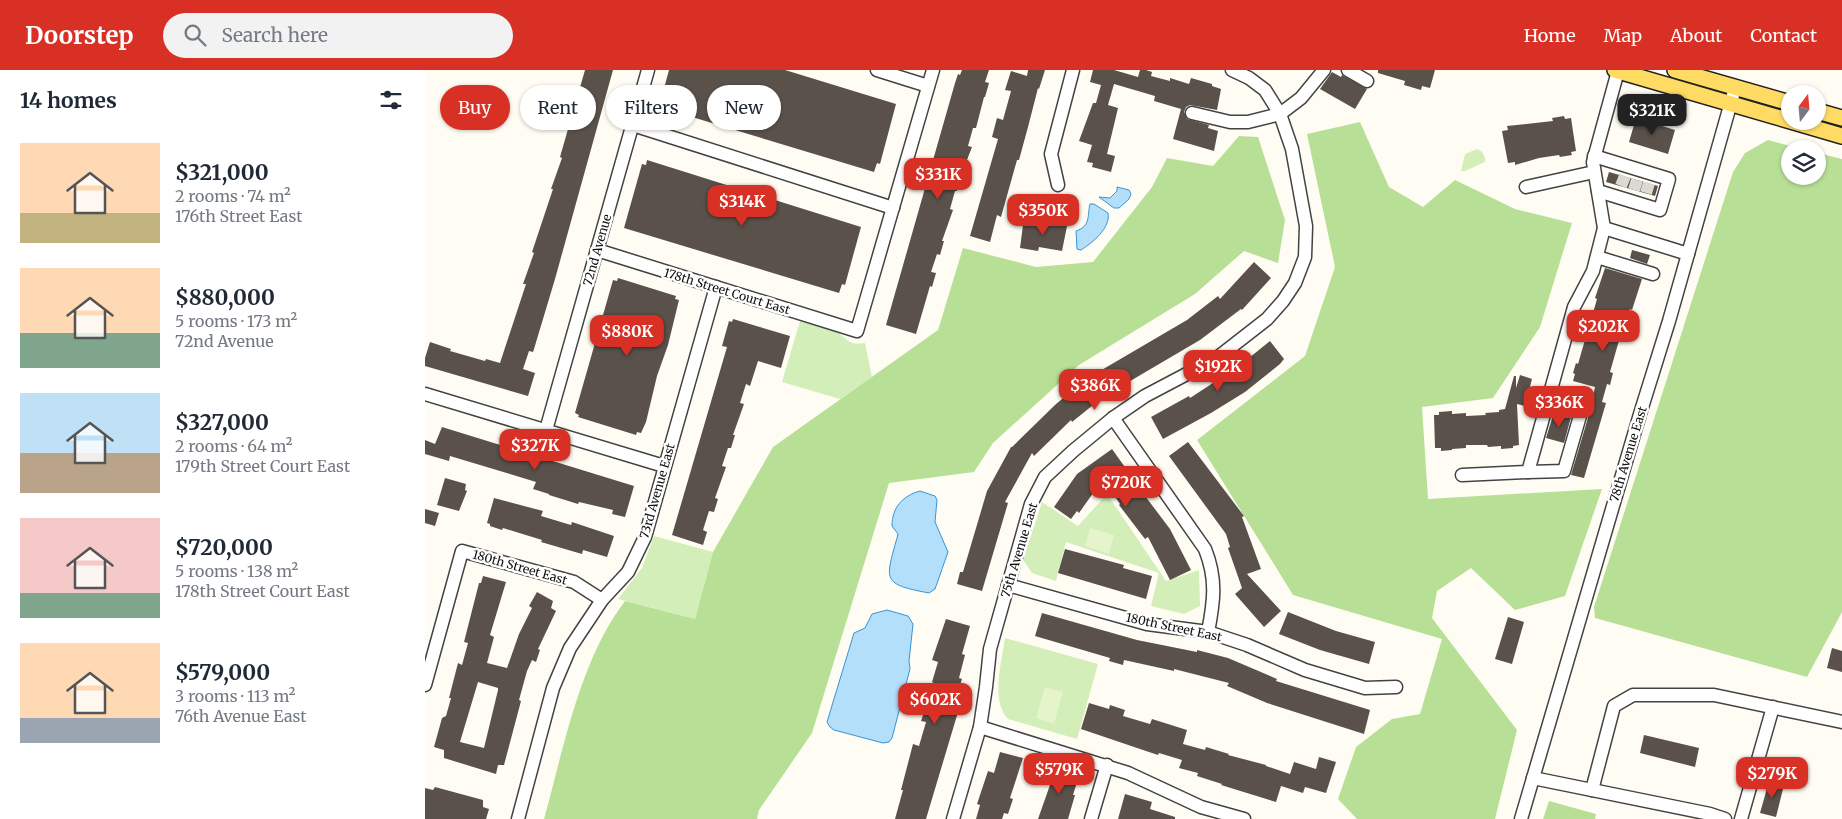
<!DOCTYPE html>
<html lang="en">
<head>
<meta charset="utf-8">
<style>
  :root { --surface:#fff; --page:#f2f2f3; --text:#1f2937; --muted:#747a83; --accent:#d93025 }
  body { margin:0; font-family:Merriweather,serif; background:var(--page); color:var(--text); height:100vh; display:flex; flex-direction:column; font-size:19px; white-space:nowrap }
  * { box-sizing:border-box; margin:0 }
  p { font-size:16px; color:var(--muted) }
  .icon { flex:none; width:28px; height:28px; fill:none; stroke:currentColor; stroke-width:2; stroke-linecap:round; stroke-linejoin:round }
  .map { position:relative; flex:1; overflow:hidden }
  .panel { display:flex; flex-direction:column; background:var(--surface); width:425px }
  .panel>* { flex:none }
  .top-card { position:absolute; left:15px; top:15px; width:475px; height:45px; display:flex; gap:10px }
  .needle { width:32px; rotate:16deg }
  .fabs { position:absolute; left:1356px; top:15px; display:grid; gap:10px }
  .fabs a { display:grid; place-items:center; width:45px; height:45px; border-radius:50%; background:var(--surface); box-shadow:0 1px 4px #0004; font-size:25px }
  .price { position:absolute; translate:-50% -42px; padding:0 11px; border-radius:10px; background:var(--accent); color:#fff; font-size:16px; line-height:32px; filter:drop-shadow(0 1px 2px #0008) }
  .price::after { content:''; position:absolute; left:50%; top:30px; width:15px; height:11px; margin-left:-8px; background:inherit; clip-path:polygon(0 0,100% 0,50% 100%) }
  .price.on { background:#222; color:#fff }
  ul { padding:0; list-style:none }
  li { display:flex; align-items:center; gap:15px; height:125px; padding:0 20px }
  li span { display:grid; place-items:center; flex:none; width:140px; height:100px; border-radius:0px; color:#555 }
  li>.icon { margin-inline-start:auto }
  span .icon { width:60px; height:60px; fill:#fffc; stroke-width:1 }
  li b { font-size:21px }
  h2 { display:flex; justify-content:space-between; align-items:center; height:60px; padding:0 20px; font-size:21px }
  .pill { padding:0 18px; border-radius:22px; background:var(--surface); box-shadow:0 1px 4px #0004; font-size:18px; line-height:45px }
  .pill.on { background:var(--accent); color:#fff }
  header { display:flex; align-items:center; gap:30px; box-sizing:border-box; height:70px; padding:0 25px; background:var(--accent); color:#fff }
  header strong { font-size:24px }
  nav { display:flex; gap:28px; margin-inline-start:auto; font-size:18px }
  .search { width:350px; height:45px; background:var(--page); display:flex; align-items:center; gap:12px; box-sizing:border-box; padding:0 18px; border-radius:28px; color:var(--muted); font-size:19px }
  main { display:flex; flex:1; min-height:0 }
  .map>svg:first-child { display:block }
  .green { fill:#d3eeb8 }
  .forest { fill:#b7e096 }
  .pitch { fill:#e5f4cb }
  .water { fill:#b3dffb; stroke:#3495d8 }
  .building { fill:#5a514b; fill-rule:evenodd }
  .lines { fill:none; stroke-linecap:round; stroke-linejoin:round }
  .minor-tunnel { stroke:#dbd9d1; stroke-width:12; stroke-dasharray:12 6; stroke-linecap:butt }
  .minor-casing { stroke:#434343; stroke-width:15 }
  .major-casing { stroke:#212121; stroke-width:18 }
  .minor { stroke:#fff; stroke-width:12 }
  .major { stroke:#ffdb63; stroke-width:15 }
  .labels { text-anchor:middle; dominant-baseline:central; stroke-width:5; stroke-linejoin:round; paint-order:stroke }
  .street-label { font-size:12px; fill:#101010; stroke:#fff }
</style>
</head>
<body>
<header>
<strong>Doorstep</strong>
<div class="search"><svg class="icon" aria-label="search" viewBox="0 0 24 24"><circle cx="10" cy="10" r="6"/><path d="M15 15l6 6"/></svg>Search here</div>
<nav><a>Home</a><a>Map</a><a>About</a><a>Contact</a></nav>
</header>
<main>
<section class="panel">
<h2>14 homes<svg class="icon" aria-label="filters" viewBox="0 0 24 24"><path d="M4 7h16M4 17h16"/><circle cx="9" cy="7" r="2"/><circle cx="15" cy="17" r="2"/></svg></h2>
<ul>
<li><span style="background:linear-gradient(#ffd9b3 70%,#c2b280 0)"><svg class="icon" aria-label="home" viewBox="0 0 24 24"><path d="M3 11l9-7 9 7M6 9v11h12V9"/></svg></span><div><b>$321,000</b><p>2 rooms · 74 m²</p><p>176th Street East</p></div></li>
<li><span style="background:linear-gradient(#ffd9b3 65%,#7fa58c 0)"><svg class="icon" aria-label="home" viewBox="0 0 24 24"><path d="M3 11l9-7 9 7M6 9v11h12V9"/></svg></span><div><b>$880,000</b><p>5 rooms · 173 m²</p><p>72nd Avenue</p></div></li>
<li><span style="background:linear-gradient(#bfe0f5 60%,#b9a48a 0)"><svg class="icon" aria-label="home" viewBox="0 0 24 24"><path d="M3 11l9-7 9 7M6 9v11h12V9"/></svg></span><div><b>$327,000</b><p>2 rooms · 64 m²</p><p>179th Street Court East</p></div></li>
<li><span style="background:linear-gradient(#f6c9c9 75%,#7fa58c 0)"><svg class="icon" aria-label="home" viewBox="0 0 24 24"><path d="M3 11l9-7 9 7M6 9v11h12V9"/></svg></span><div><b>$720,000</b><p>5 rooms · 138 m²</p><p>178th Street Court East</p></div></li>
<li><span style="background:linear-gradient(#ffd9b3 75%,#9aa5b1 0)"><svg class="icon" aria-label="home" viewBox="0 0 24 24"><path d="M3 11l9-7 9 7M6 9v11h12V9"/></svg></span><div><b>$579,000</b><p>3 rooms · 113 m²</p><p>76th Avenue East</p></div></li>
</ul>
</section>
<div class="map">
<svg width="1417" height="749" viewBox="0 0 1417 749">
  <rect width="100%" height="100%" fill="#fffdf3"/>
  <g class="green">
    <path d="M1052 79C1057 80 1061 87 1060 92L1040 101H1036L1040 84Z"/>
    <path d="M375 251C387 254 400 257 411 262 424 268 421 276 440 273L447 307 415 329 357 312Z"/>
    <polygon points="682,424 741,511 774,500 775,536 759,544 726,536 734,503 641,472 631,511 607,503 598,490 617,432 653,456"/>
    <polygon points="229,466 288,482 270,549 193,529 217,498"/>
    <path d="M580 568 673 594 652 669 583 649C565 630 577 592 580 568Z"/>
  </g>
  <g class="forest">
    <polygon points="935,52 964,117 998,137 1030,110 1090,139 1147,153 1115,257 1068,328 997,337 1003,429 1177,419 1140,526 1090,540 1046,498 1012,521 1007,548 1092,660 1070,749 932,749 913,729 931,677 967,649 995,644 1017,569 868,525 772,370 880,286 910,197 882,64"/>
    <path d="M814 66 833 67 860 150 853 193 819 181 770 224 654 295 568 373 549 402 464 413 387 663 334 740 332 749H119C139 677 155 590 200 531L270 549 288 482 348 377 513 260 538 178 611 197 668 192 727 117 742 88 788 96Z"/>
    <polygon points="1343,70 1377,79 1365,79 1365,106 1392,106 1393,83 1417,89 1417,542 1382,607 1170,548 1169,537 1308,102 1320,83"/>
    <polygon points="1124,731 1171,744 1170,749 1118,749"/>
  </g>
  <g class="pitch">
    <polygon points="665,458 689,465 684,484 660,476"/>
    <polygon points="620,617 638,622 629,654 611,648"/>
  </g>
  <g class="water">
    <polygon points="692,117 704,120 706,124 704,129 694,138 689,138 674,127 685,128 692,121"/>
    <path d="M665 134H669L683 143C686 158 667 173 656 180L652 179 651 161C666 156 662 146 665 134Z"/>
    <path d="M495 421 510 426 512 430 510 452 523 482 510 519 504 523C457 514 460 511 472 468L473 464 467 456C467 438 477 426 495 421Z"/>
    <polygon points="462,540 483,546 488,554 484,591 485,599 467,668 464,672 458,673 409,660 405,657 402,652 429,563 440,558 447,544"/>
  </g>
  <g class="building">
    <polygon points="160,0 188,0 130,209 109,279 108,282 104,281 98,299 110,303 103,326 0,296 0,288 5,272 26,279 25,281 60,291 61,289 75,293 101,214 98,214 109,183 107,182 128,119 126,119 137,88 135,87"/>
    <polygon points="244,0 360,0 471,34 455,94 452,93 449,102 234,37"/>
    <polygon points="537,0 564,0 560,12 564,13 560,27 559,27 551,58 548,58 543,76 547,77 535,108 536,108 532,121 530,121 525,139 528,140 517,171 519,171 515,185 512,184 506,202 511,203 507,217 505,216 491,264 461,255 530,13 533,4 535,5"/>
    <polygon points="603,0 620,0 614,19 613,18 603,57 594,90 592,90 576,147 572,145 565,172 545,166 573,69 567,67 572,48 578,50 586,21 580,20 586,1 602,6"/>
    <polygon points="668,0 689,0 713,7 715,0 721,0 727,2 726,6 745,11 745,8 764,14 766,8 787,14 787,16 796,19 792,40 765,35 761,37 759,42 762,49 784,55 783,58 793,61 789,81 748,69 756,39 729,31 730,26 689,14 683,35 693,38 682,84 690,86 686,102 667,97 668,93 662,92 667,75 654,71 668,33 671,33 676,15 665,12"/>
    <polygon points="953,0 1010,0 1005,18 997,16 996,20 979,15 980,11 953,3"/>
    <polygon points="907,2 916,7 917,5 942,19 930,39 895,19"/>
    <polygon points="1139,46 1140,49 1146,48 1151,81 1146,82 1147,85 1135,87 1134,85 1114,88 1090,95 1090,92 1083,93 1077,61 1083,60 1082,56 1128,51 1127,48"/>
    <polygon points="1211,48 1250,60 1243,84 1204,72"/>
    <polygon points="222,90 436,157 420,215 417,214 414,223 199,158 217,94 221,95"/>
    <polygon points="1184,102 1233,116 1230,126 1181,112"/>
    <polygon points="604,149 642,156 637,181 614,177 613,181 595,178 598,155 603,156"/>
    <polygon points="1207,180 1225,185 1222,194 1205,188"/>
    <polygon points="829,192 846,208 817,240 816,239 775,270 678,327 647,352 646,350 609,386 607,383 580,432 583,433 557,521 532,514 535,502 538,502 562,421 586,377 587,377 631,334 663,308 762,250 793,226 795,229"/>
    <polygon points="1180,198 1217,209 1207,240 1205,239 1201,253 1199,253 1185,302 1188,303 1185,315 1182,314 1177,332 1181,333 1159,408 1146,405 1165,341 1170,317 1148,311 1150,304 1148,303 1151,293 1153,294 1162,263 1164,263 1169,243 1168,243 1172,229 1170,228"/>
    <polygon points="193,208 251,226 250,229 254,230 243,275 232,306 221,352 216,363 212,362 211,365 153,347 154,345 150,343 188,210 192,211"/>
    <polygon points="308,249 365,266 356,298 333,291 325,316 321,314 315,333 319,334 308,365 310,365 306,378 303,378 297,396 301,397 290,428 293,429 289,442 284,441 278,460 282,462 278,475 247,465 302,277 297,276 304,251 307,252"/>
    <polygon points="845,271 859,289 855,294 820,322 786,343 738,369 726,347 764,326 765,328 814,296"/>
    <polygon points="1095,305 1107,309 1100,336 1092,334 1094,375 1088,376 1088,378 1076,379 1076,376 1063,377 1062,375 1041,375 1041,378 1027,379 1027,380 1016,381 1016,378 1010,378 1009,345 1014,345 1014,342 1027,341 1027,344 1041,343 1041,346 1061,345 1060,343 1074,342 1074,340 1080,339 1089,306 1091,306 1091,318"/>
    <polygon points="1129,342 1146,347 1139,373 1121,368"/>
    <polygon points="17,357 209,416 200,447 187,444 188,440 154,432 153,434 124,425 124,424 108,419 111,412 85,404 25,386 24,391 0,384 0,370 10,374"/>
    <polygon points="763,372 819,446 817,447 836,499 822,504 856,541 839,557 810,524 817,518 803,478 805,477 801,464 744,386"/>
    <polygon points="687,379 712,414 711,414 745,459 766,500 745,510 723,467 720,469 694,435 695,434 678,409 654,443 652,441 646,449 629,437 652,404"/>
    <polygon points="20,408 41,414 40,420 42,421 34,441 12,435"/>
    <polygon points="69,428 118,441 116,446 146,455 147,452 189,466 182,487 158,480 157,484 116,472 117,470 78,458 77,460 65,456 65,454 62,453"/>
    <polygon points="0,439 14,443 10,456 0,453"/>
    <polygon points="640,479 699,495 698,498 727,506 721,529 633,503"/>
    <path d="M58 506 81 512 65 565 69 567 62 593 82 598 94 564 107 538 104 536 112 522 128 531 126 538 131 541 113 579 115 580 111 592 107 590 102 601 94 630 96 631 79 695H73L71 704 19 688V680L9 677 17 648 21 646 26 628H24L33 593 37 595 43 573 39 572 54 513H56ZM53 612 73 618V620L59 678 35 672Z"/>
    <polygon points="863,542 911,561 950,572 944,594 895,580 854,564"/>
    <polygon points="617,543 712,570 772,582 772,580 803,588 852,609 851,611 945,640 939,664 842,633 802,616 804,613 749,599 749,601 699,590 698,595 684,591 685,588 610,566"/>
    <polygon points="1083,547 1099,552 1087,594 1070,589"/>
    <polygon points="521,549 545,556 537,584 540,585 534,608 537,609 532,624 536,625 533,642 501,749 470,749 478,720 476,720 488,674 494,676 501,652 496,651 509,613 507,612 513,592 507,590"/>
    <polygon points="1407,578 1417,581 1417,602 1402,598"/>
    <polygon points="664,633 684,639 685,635 700,640 698,646 725,654 727,649 762,660 758,674 780,680 781,677 804,684 803,685 841,695 841,696 865,704 869,692 891,699 894,687 911,692 901,723 880,717 878,723 856,716 851,732 796,715 797,714 772,706 773,703 754,698 757,690 734,683 733,685 718,680 656,659"/>
    <polygon points="1219,665 1274,678 1270,697 1215,683"/>
    <polygon points="575,682 598,688 585,728 588,729 583,744 579,743 577,749 551,749 555,735 552,734 563,701 569,703"/>
    <polygon points="623,697 654,706 648,725 650,725 643,749 613,749 625,715 618,713"/>
    <polygon points="1344,711 1359,715 1351,747 1335,743"/>
    <polygon points="10,717 58,730 58,737 64,739 61,749 0,749 0,718 8,720"/>
    <polygon points="700,724 727,732 725,739 750,747 750,749 693,749"/>
  </g>
  <g class="lines">
    <g class="minor-tunnel">
      <polyline points="1196,116 1200,106"/>
      <polyline points="1209,120 1212,110"/>
      <polyline points="1221,123 1224,113"/>
    </g>
    <defs>
      <g id="minor">
        <polyline points="452,0 503,16"/>
        <polyline points="923,0 942,11"/>
        <polyline points="767,43 805,52 823,52 855,44 876,28 899,0"/>
        <polyline points="208,55 468,138"/>
        <polyline points="1169,86 1244,109 1235,140 1173,121"/>
        <polyline points="633,115 626,84 648,0"/>
        <polyline points="1101,117 1169,102"/>
        <polyline points="1179,158 1263,184"/>
        <polyline points="172,180 432,261 508,0"/>
        <polyline points="1172,187 1228,204"/>
        <polyline points="0,324 239,396"/>
        <path d="M688 348 780 479C792 509 789 531 783 562"/>
        <polyline points="121,360 223,0"/>
        <polyline points="1103,402 1139,401 1157,339 1123,329"/>
        <polyline points="1037,405 1103,402 1149,237 1168,201 1179,158 1168,92 1193,1"/>
        <polyline points="583,515 722,554 783,562 822,575 880,600 940,618 971,617"/>
        <polyline points="0,615 37,481 149,512 177,530"/>
        <polyline points="555,657 703,703 776,737 819,749"/>
        <polyline points="1108,708 1285,744 1300,749"/>
        <polyline points="1167,720 1189,636 1208,625 1289,625 1417,652"/>
        <polyline points="93,749 128,618 145,578 177,530 203,502 220,467 291,217"/>
        <polyline points="528,749 555,657 561,617 565,579 606,434 620,407 648,381 688,348 720,326 792,288 842,249 858,231 870,213 880,187 881,156 867,79 855,44 840,20 824,8 807,0"/>
        <polyline points="666,749 682,695"/>
        <polyline points="1096,749 1215,344 1244,251 1310,18"/>
        <polyline points="1316,749 1348,637"/>
      </g>
      <g id="major">
        <polyline points="1190,0 1417,66"/>
        <polyline points="1250,0 1365,33"/>
        <polyline points="1392,41 1417,48"/>
      </g>
    </defs>
    <use href="#minor" class="minor-casing"/>
    <use href="#major" class="major-casing"/>
    <use href="#minor" class="minor"/>
    <use href="#major" class="major"/>
  </g>
  <g class="labels">
    <g class="street-label">
      <text transform="translate(172 180) rotate(-74)">72nd Avenue</text>
      <text transform="translate(302 221) rotate(17)">178th Street Court East</text>
      <text transform="translate(1203 384) rotate(-73)">78th Avenue East</text>
      <text transform="translate(232 421) rotate(-74)">73rd Avenue East</text>
      <text transform="translate(594 480) rotate(-73)">75th Avenue East</text>
      <text transform="translate(95 497) rotate(16)">180th Street East</text>
      <text transform="translate(749 557) rotate(12)">180th Street East</text>
    </g>
  </g>
</svg>
<div class="fabs">
<a><svg class="needle" viewBox="-14 -14 28 28"><path d="M0-13l5 13h-10z" fill="#e53935"/><path d="M0 13l5-13h-10z" fill="#747a83"/></svg></a>
<a><svg class="icon" aria-label="layers" viewBox="0 0 24 24"><path d="M12 4l9 5-9 5-9-5zM3 14l9 5 9-5"/></svg></a>
</div>
<b class="price on" style="left:1227px;top:66px">$321K</b>
<b class="price" style="left:513px;top:130px">$331K</b>
<b class="price" style="left:317px;top:157px">$314K</b>
<b class="price" style="left:618px;top:166px">$350K</b>
<b class="price" style="left:1178px;top:282px">$202K</b>
<b class="price" style="left:202px;top:287px">$880K</b>
<b class="price" style="left:793px;top:322px">$192K</b>
<b class="price" style="left:670px;top:341px">$386K</b>
<b class="price" style="left:1134px;top:358px">$336K</b>
<b class="price" style="left:110px;top:401px">$327K</b>
<b class="price" style="left:701px;top:438px">$720K</b>
<b class="price" style="left:510px;top:655px">$602K</b>
<b class="price" style="left:634px;top:725px">$579K</b>
<b class="price" style="left:1347px;top:729px">$279K</b>
<div class="top-card">
<a class="pill on">Buy</a>
<a class="pill">Rent</a>
<a class="pill">Filters</a>
<a class="pill">New</a>
</div>
</div>
</main>
</body>
</html>
